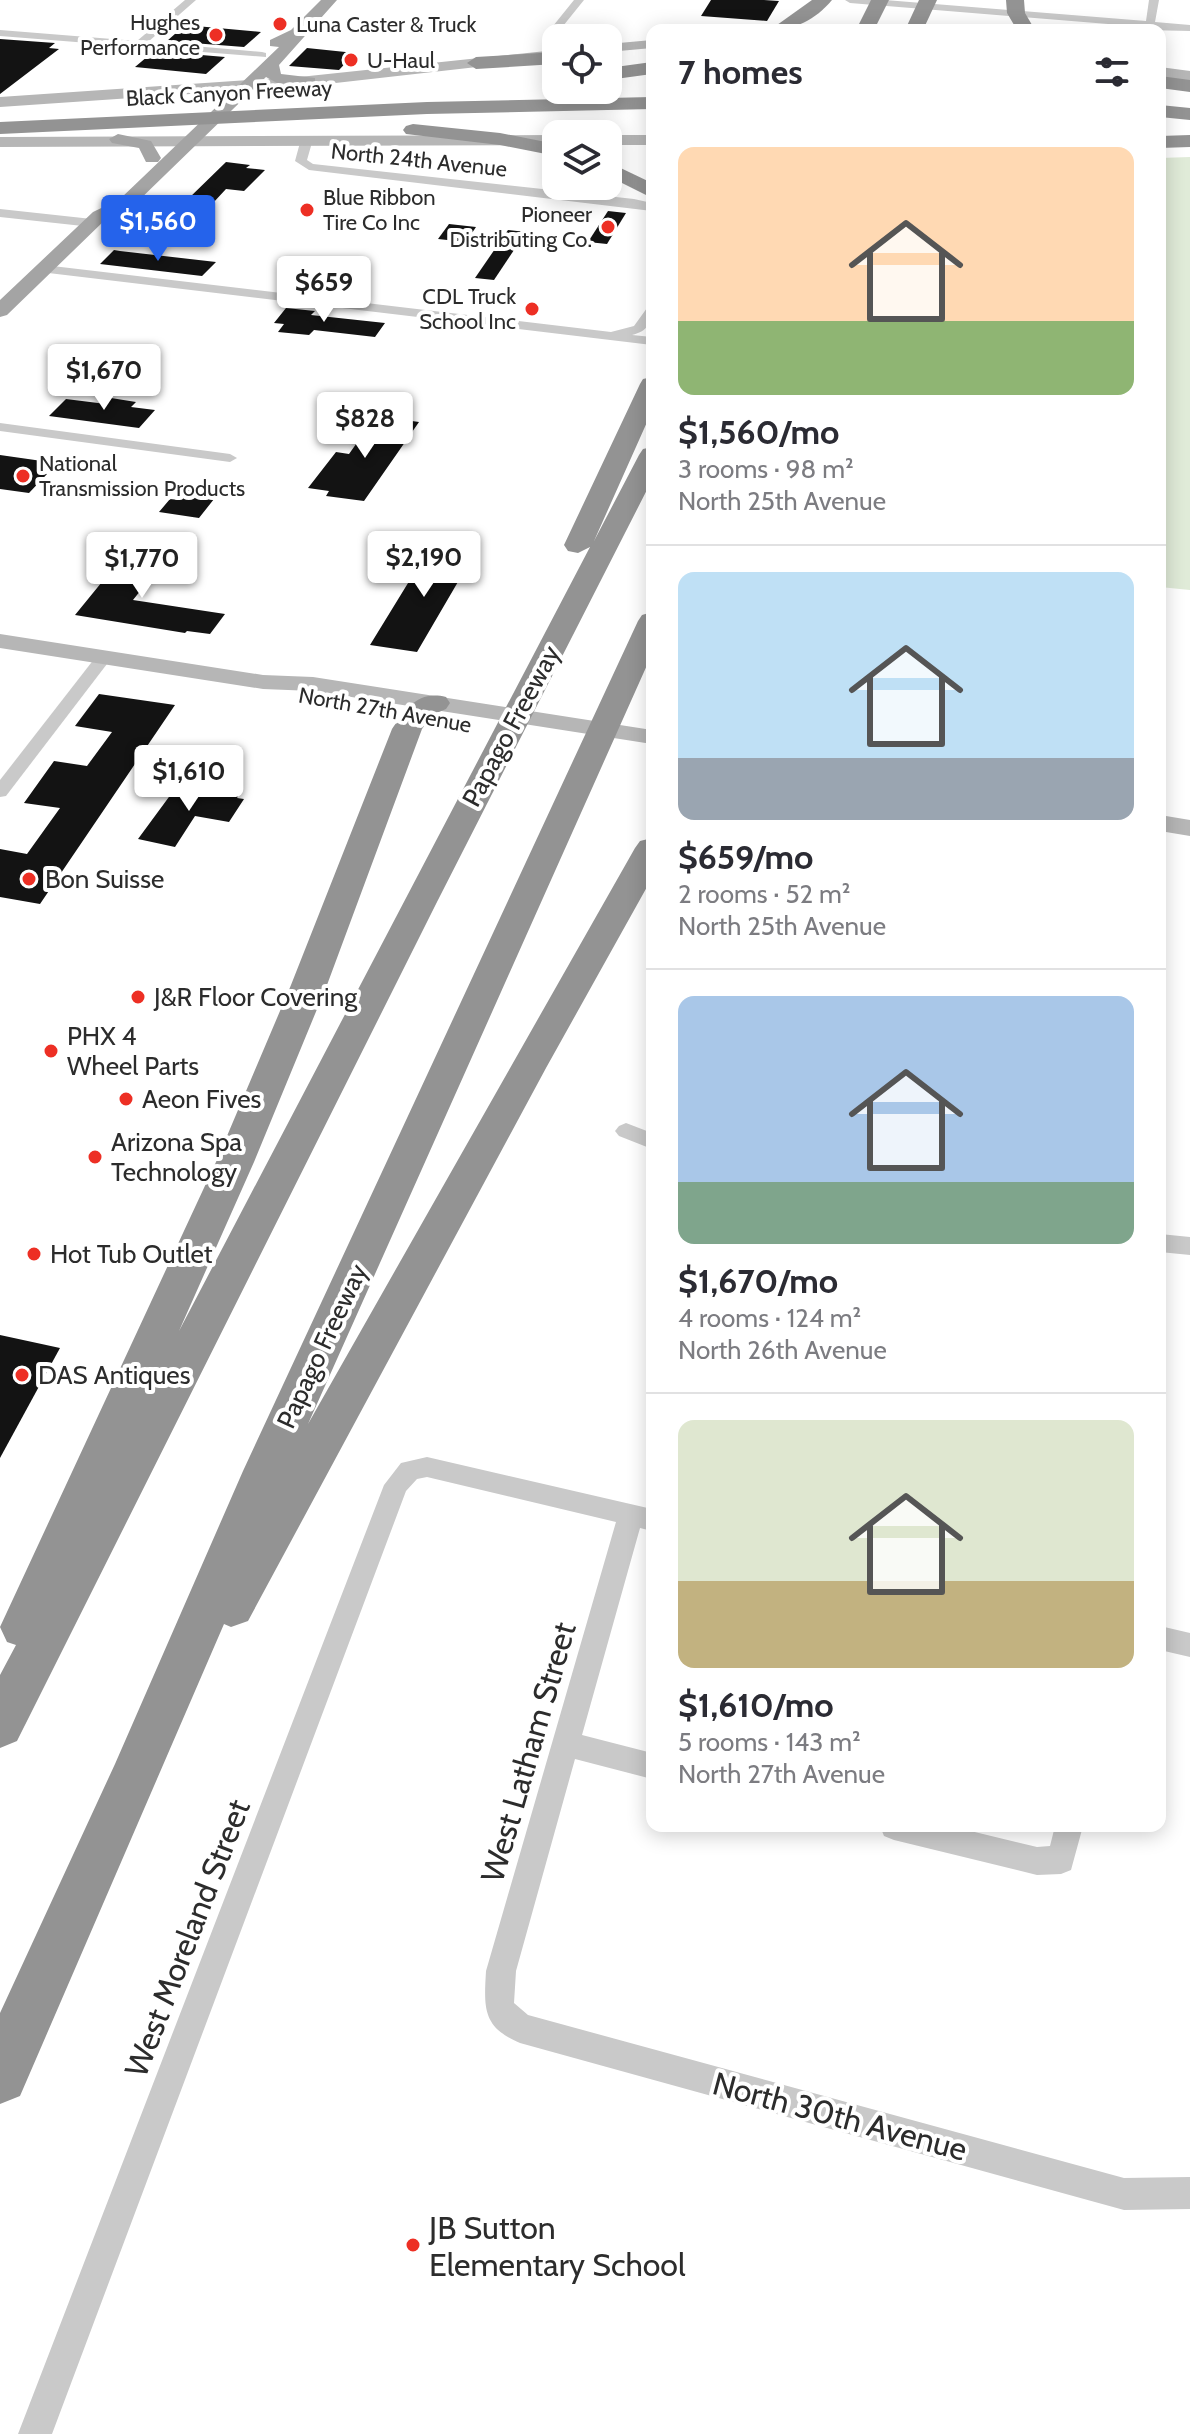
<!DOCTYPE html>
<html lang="en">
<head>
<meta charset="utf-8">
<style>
  :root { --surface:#fff; --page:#f2f2f3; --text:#2b2b33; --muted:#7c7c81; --line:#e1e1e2; --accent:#2563eb }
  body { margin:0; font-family:Cabin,sans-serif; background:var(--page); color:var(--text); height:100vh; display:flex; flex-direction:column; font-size:30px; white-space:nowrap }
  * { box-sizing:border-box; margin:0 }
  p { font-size:26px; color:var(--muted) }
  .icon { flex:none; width:44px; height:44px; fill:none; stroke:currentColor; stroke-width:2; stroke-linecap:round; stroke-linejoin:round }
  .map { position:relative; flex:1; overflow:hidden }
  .side { position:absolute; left:646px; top:24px; width:520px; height:1808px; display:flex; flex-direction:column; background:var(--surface); border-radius:16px; box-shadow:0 4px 20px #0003 }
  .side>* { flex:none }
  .controls { position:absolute; left:542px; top:24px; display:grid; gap:16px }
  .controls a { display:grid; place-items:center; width:80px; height:80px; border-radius:16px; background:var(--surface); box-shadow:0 4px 20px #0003; font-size:40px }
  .price { position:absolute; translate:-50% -68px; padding:0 18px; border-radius:8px; background:#fff; color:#222; font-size:26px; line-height:52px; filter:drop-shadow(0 2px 4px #0008) }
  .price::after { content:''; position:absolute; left:50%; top:48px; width:24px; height:18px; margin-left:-12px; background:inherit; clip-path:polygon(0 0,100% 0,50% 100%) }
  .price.on { background:var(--accent); color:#fff }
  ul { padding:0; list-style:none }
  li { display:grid; align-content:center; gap:16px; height:424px; padding:0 32px }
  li+li { border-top:2px solid var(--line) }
  li span { display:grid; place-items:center; height:248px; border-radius:16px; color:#555 }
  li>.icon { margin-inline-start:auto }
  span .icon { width:144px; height:144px; fill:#fffc; stroke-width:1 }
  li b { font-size:34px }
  h2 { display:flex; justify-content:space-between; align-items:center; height:96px; padding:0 32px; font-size:34px }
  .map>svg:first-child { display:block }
  .green { fill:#e0ebd8 }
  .building { fill:#131313 }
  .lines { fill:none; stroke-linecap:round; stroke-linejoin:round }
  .minor { fill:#c9c9c9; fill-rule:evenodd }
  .secondary { fill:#b6b6b6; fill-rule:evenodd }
  .primary { fill:#a4a4a4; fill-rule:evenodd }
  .motorway { fill:#939393; fill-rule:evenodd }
  .poi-dot { fill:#ed2f24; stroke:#fff; stroke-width:3 }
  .labels { text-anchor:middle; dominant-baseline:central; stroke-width:8; stroke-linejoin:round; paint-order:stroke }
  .far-poi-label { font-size:22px; fill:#2c2c2c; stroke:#fff; text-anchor:start }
  .far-street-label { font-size:22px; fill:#2c2c2c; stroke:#fff }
  .street-label { font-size:26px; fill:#2c2c2c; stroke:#fff }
  .poi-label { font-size:26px; fill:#2c2c2c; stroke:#fff; text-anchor:start }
  .near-street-label { font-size:32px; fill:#2c2c2c; stroke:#fff }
  .near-poi-label { font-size:32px; fill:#2c2c2c; stroke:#fff; text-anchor:start }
</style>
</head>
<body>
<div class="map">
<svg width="1190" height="2434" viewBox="0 0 1190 2434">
  <rect width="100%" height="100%" fill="#fff"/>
  <polygon class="green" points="1190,157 1190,590 1160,587 1160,158"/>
  <g class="building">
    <polygon points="711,0 764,0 779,1 767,21 701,16"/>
    <polygon points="185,25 261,32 244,47 167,41"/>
    <polygon points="0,39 55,43 49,48 59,49 0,94"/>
    <polygon points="307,48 355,53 339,70 289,66"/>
    <polygon points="154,51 225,57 206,74 135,67"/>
    <polygon points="226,162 250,165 246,168 265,170 244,191 226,189 213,203 187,200"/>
    <polygon points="608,211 626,213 607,244 588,242"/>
    <polygon points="449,224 476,227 466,242 438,239"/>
    <polygon points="508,230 526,232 494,280 475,278"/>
    <polygon points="114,250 120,251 216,262 202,276 100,264"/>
    <polygon points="286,308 315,311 311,315 385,323 375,337 314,330 309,335 278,332 284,324 274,323"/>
    <polygon points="111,398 136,402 131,407 155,410 139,428 49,416 66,399 106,404"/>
    <polygon points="376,416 419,422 364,501 326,496 329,491 308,488 336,452 349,454"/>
    <polygon points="0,455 49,462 39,473 47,474 29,493 0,489"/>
    <polygon points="187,490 218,494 199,518 159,512 170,499 179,500"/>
    <polygon points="441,541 473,546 463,563 469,563 417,652 370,645 424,557 431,558"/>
    <polygon points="128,550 168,556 133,600 225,614 210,634 187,631 185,633 75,615"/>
    <polygon points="99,694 175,705 40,904 0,897 0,849 27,854 60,808 24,803 54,761 87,766 112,732 75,726"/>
    <polygon points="177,786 239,795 237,798 244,799 229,822 195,816 175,847 138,839"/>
    <polygon points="0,1335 60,1348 0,1458"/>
  </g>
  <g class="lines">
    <g class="minor">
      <polygon points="185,0 196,0 148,42 262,52 266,53 266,57 0,36 0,30 137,41"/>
      <polygon points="574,0 584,0 559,31 561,38 552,40 549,31"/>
      <polygon points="845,0 885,0 1146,21 1149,0 1159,0 1155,22 1190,25 1190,31 1144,30 1145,27 850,3"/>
      <polygon points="307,136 313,139 307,160 313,164 634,199 652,203 652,211 309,170 295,161 301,139"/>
      <polygon points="0,209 92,219 98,223 92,227 0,217"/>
      <path d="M44 265 611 332 634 326 647 308 652 307C652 323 648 331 632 335L652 337V345L40 272 38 269Z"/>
      <polygon points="0,423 230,454 237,458 230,462 0,431"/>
      <polygon points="104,652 112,657 110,660 6,796 0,797 0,780 98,654"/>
      <polygon points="626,1123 652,1133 652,1149 619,1136 615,1131 619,1126"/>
      <polygon points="1160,1234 1190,1237 1190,1255 1160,1252"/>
      <path d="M427 1457 652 1509V1531L640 1528 582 1735 652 1753V1779L575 1759 516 1971 514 2003 528 2015 1124 2178 1190 2177V2209L1124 2210 520 2043C482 2027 484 2007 486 1971L616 1522 427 1477 417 1479 406 1491 52 2434H18L384 1485 401 1463Z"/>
      <polygon points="1160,1626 1190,1633 1190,1657 1160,1650"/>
      <polygon points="880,1826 950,1826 1037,1847 1050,1846 1055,1826 1083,1826 1071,1870 1061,1874 1037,1875 894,1840 884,1836"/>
    </g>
    <g class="secondary">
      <polygon points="652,40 652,48 608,52 608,44"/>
      <polygon points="556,50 556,58 309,86 0,107 0,97 309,76"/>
      <polygon points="1160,67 1190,71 1190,81 1160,77"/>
      <polygon points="556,135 556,145 0,147 0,137"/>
      <rect x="608" y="135" width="44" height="10"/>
      <polygon points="0,634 263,675 313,677 652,730 652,744 313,691 263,689 0,648"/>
      <polygon points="1160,815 1190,820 1190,836 1160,831"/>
    </g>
    <g class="primary">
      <polygon points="321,0 337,0 279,65 281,74 315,78 315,84 277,83 266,77 132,207 105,220 7,315 0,317 0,300 93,212 120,199 279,47 270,46 270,40 291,30"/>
      <polygon points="118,134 151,141 161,158 158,162 146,162 139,148 112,143 109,139"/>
    </g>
    <g class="motorway">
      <path d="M812 0H832C815 20 795 30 770 30Z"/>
      <polygon points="871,0 889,0 874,30 856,30"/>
      <polygon points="919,0 937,0 923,30 905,30"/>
      <polygon points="1006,0 1024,0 1025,13 1035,30 1017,30 1007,13"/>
      <polygon points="556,52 556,64 476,69 467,63 476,57"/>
      <polygon points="652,62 652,74 608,80 608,68"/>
      <polygon points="1160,76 1190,80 1190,92 1160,88"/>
      <polygon points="652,97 652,109 427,114 0,134 0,122 427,102"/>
      <polygon points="1160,105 1190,108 1190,120 1160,117"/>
      <polygon points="413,124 500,133 556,144 556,156 500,145 406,134 403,130 406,126"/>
      <polygon points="1190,135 1190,147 1160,148 1160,136"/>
      <polygon points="608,162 652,183 652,198 608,176"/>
      <path d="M652 377V411L594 541 639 455 643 449 652 447V480L438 900 17 1741 0 1748V1675L16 1645 7 1642 0 1627 216 1162 291 985 392 729C406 709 418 690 446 697L450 703 446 709 432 715 422 729 327 985 254 1162 179 1331 590 547 578 553 568 551 564 545 640 384 643 379Z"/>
      <polygon points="652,612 652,654 308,1424 635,848 640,841 652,838 652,878 546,1068 248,1621 231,1627 224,1624 20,2096 0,2104 0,2013 115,1764 243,1471 638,621 642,615"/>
    </g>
  </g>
  <g class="poi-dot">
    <circle cx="280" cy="24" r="8"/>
    <circle cx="216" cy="35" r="8"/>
    <circle cx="351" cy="60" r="8"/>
    <circle cx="307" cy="210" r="8"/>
    <circle cx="608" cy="227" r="8"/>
    <circle cx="532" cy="309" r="8"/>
    <circle cx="23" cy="476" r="8"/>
    <circle cx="29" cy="879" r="8"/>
    <circle cx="138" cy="997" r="8"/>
    <circle cx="51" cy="1051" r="8"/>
    <circle cx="126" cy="1099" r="8"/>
    <circle cx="95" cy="1157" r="8"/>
    <circle cx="34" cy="1254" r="8"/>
    <circle cx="22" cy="1375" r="8"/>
    <circle cx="413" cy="2245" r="8"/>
  </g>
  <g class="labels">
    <g class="far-poi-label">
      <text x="200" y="22" text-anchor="end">Hughes<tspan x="200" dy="25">Performance</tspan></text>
      <text x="296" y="24">Luna Caster &amp; Truck</text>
      <text x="367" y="60">U-Haul</text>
      <text x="323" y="197">Blue Ribbon<tspan x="323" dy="25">Tire Co Inc</tspan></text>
      <text x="592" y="214" text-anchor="end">Pioneer<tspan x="592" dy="25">Distributing Co.</tspan></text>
      <text x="516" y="296" text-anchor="end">CDL Truck<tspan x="516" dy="25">School Inc</tspan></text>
      <text x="39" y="463">National<tspan x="39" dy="25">Transmission Products</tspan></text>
    </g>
    <g class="far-street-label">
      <text transform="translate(229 93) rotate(-3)">Black Canyon Freeway</text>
      <text transform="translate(419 160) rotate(6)">North 24th Avenue</text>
      <text transform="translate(385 710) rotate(10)">North 27th Avenue</text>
    </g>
    <g class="street-label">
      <text transform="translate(511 726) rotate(-62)">Papago Freeway</text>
      <text transform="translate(322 1346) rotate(-65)">Papago Freeway</text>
    </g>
    <g class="poi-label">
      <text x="45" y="879">Bon Suisse</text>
      <text x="154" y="997">J&amp;R Floor Covering</text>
      <text x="67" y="1036">PHX 4<tspan x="67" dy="30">Wheel Parts</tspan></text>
      <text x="142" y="1099">Aeon Fives</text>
      <text x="111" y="1142">Arizona Spa<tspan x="111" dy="30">Technology</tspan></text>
      <text x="50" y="1254">Hot Tub Outlet</text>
      <text x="38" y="1375">DAS Antiques</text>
    </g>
    <g class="near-street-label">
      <text transform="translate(528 1752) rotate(-74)">West Latham Street</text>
      <text transform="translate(187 1938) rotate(-69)">West Moreland Street</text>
      <text transform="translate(840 2116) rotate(15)">North 30th Avenue</text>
    </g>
    <g class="near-poi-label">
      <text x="429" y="2227">JB Sutton<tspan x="429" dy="37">Elementary School</tspan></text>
    </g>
  </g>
</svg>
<div class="controls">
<a><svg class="icon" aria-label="locate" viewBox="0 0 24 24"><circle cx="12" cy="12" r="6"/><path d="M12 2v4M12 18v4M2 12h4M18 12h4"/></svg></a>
<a><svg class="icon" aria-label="layers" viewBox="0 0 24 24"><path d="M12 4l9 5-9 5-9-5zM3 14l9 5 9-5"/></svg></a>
</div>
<b class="price on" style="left:158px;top:263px">$1,560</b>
<b class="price" style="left:324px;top:324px">$659</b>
<b class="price" style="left:104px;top:412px">$1,670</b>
<b class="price" style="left:365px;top:460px">$828</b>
<b class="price" style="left:424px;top:599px">$2,190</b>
<b class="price" style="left:142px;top:600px">$1,770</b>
<b class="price" style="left:189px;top:813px">$1,610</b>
<section class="side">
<h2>7 homes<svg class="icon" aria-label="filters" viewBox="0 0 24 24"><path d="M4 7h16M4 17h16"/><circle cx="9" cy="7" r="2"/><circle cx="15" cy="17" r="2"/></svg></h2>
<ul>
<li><span style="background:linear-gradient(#ffd9b3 70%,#8fb573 0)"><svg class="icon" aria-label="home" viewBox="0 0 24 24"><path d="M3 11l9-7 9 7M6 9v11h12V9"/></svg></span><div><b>$1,560/mo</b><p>3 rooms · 98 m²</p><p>North 25th Avenue</p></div></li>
<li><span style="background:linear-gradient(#bfe0f5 75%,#9aa5b1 0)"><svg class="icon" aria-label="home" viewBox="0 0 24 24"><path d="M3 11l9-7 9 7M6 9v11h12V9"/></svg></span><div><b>$659/mo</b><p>2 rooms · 52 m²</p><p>North 25th Avenue</p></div></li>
<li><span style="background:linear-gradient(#a9c7e8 75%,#7fa58c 0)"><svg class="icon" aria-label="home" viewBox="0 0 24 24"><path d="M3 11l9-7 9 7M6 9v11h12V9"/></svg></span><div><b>$1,670/mo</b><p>4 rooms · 124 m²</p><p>North 26th Avenue</p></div></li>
<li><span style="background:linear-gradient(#dfe7d0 65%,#c2b280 0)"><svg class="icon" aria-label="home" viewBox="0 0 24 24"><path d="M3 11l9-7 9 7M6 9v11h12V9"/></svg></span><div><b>$1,610/mo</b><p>5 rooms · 143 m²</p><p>North 27th Avenue</p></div></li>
</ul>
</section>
</div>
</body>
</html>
